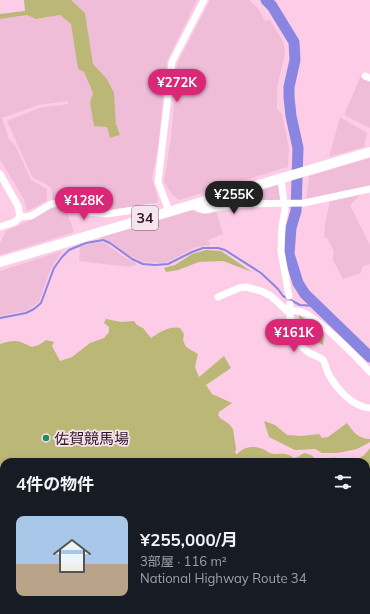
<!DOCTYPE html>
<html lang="ja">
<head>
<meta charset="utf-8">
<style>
  :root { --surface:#171b24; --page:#242831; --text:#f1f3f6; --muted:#9ea1a6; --accent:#db2777 }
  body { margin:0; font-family:Mulish,"Noto Sans JP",sans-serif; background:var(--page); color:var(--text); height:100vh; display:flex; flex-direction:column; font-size:15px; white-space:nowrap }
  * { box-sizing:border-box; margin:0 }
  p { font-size:13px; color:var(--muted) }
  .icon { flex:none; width:22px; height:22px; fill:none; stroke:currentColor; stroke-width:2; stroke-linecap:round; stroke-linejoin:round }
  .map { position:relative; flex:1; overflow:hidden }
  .side { position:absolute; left:0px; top:458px; width:370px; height:156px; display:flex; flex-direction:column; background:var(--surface); border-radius:12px 12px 0 0; box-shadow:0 2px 6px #0003 }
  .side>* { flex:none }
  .price { position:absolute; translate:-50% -34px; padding:0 9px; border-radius:14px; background:var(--accent); color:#fff; font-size:13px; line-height:26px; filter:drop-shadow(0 1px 2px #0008) }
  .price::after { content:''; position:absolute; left:50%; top:24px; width:12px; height:9px; margin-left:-6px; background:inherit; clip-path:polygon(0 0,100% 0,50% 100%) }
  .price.on { background:#222; color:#fff }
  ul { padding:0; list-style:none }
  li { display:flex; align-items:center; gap:12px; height:100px; padding:0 16px }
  li span { display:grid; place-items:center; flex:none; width:112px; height:80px; border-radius:8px; color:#555 }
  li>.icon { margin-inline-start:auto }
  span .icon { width:48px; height:48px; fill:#fffc; stroke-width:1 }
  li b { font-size:17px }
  h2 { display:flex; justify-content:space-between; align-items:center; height:48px; padding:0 16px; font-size:17px }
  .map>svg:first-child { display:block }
  .built { fill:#f0bdd9 }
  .green { fill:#bbb776 }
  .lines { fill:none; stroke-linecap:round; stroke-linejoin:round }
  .stream { stroke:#8a85e0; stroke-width:2 }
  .river { stroke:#8a85e0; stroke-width:11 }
  .minor { stroke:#fff; stroke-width:7 }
  .highway { stroke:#fff; stroke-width:10 }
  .poi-dot { fill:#228965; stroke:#f6e5ee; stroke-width:1.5 }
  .labels { text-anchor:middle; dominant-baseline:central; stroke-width:3.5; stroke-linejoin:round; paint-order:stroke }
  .shield { fill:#f6e5ee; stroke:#6e5563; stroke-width:1 }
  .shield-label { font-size:14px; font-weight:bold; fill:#331728 }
  .poi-label { font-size:15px; fill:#331728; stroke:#f6e5ee; text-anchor:start }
</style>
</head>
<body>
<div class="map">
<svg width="370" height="614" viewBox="0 0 370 614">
  <rect width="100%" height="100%" fill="#fdcde7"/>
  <g class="built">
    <polygon points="71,0 197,0 167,61 158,148 152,178 158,199 157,203 101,212 53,201 51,187 32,177 7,121 39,108 68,104 68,101 39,105 2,118 9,139 16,147 31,180 47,189 47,201 27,211 24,199 0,160 0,19 27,15 36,19 60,15 71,24 78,69 84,72 93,93 90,102 107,127 110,138 120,135 116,124 114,93 107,79 93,64 85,13"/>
    <polygon points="210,0 249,0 258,8 265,21 270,20 283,41 285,53 277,88 277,109 282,114 289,148 288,167 179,200 171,193 164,181 171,138 177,64"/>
    <polygon points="362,73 370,75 370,128 344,115"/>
    <polygon points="340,117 367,133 364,147 329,157"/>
    <polygon points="370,158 370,187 306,201 309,176"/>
    <polygon points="279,184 281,199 276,201 217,204"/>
    <polygon points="361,194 350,205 370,245 370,264 362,267 361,273 343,279 333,260 333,256 334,253 333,250 328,239 324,237 325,224 330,201"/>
    <polygon points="58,206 65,207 74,232 0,255 0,243 6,231 35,218 47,210"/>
    <polygon points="191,210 202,214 210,214 216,211 223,234 208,240 210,245 196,247 166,263 143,262 125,253 111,242 98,237"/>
    <polygon points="96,242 105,243 124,257 136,263 136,265 129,267 79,261 80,247"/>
    <polygon points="62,251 50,271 39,302 26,311 0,316 0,271"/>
  </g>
  <g class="green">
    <polygon points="24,0 71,0 85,13 93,64 107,79 114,93 116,124 120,135 110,138 107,127 94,126 90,102 93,93 84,72 78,69 71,24 60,15 36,19 27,15 0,19 0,14 25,11"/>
    <polygon points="206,250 221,251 252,272 223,261 199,262 178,270 166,272 164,268 175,265 192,254"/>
    <polygon points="299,315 324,334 323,345 309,338 300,330"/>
    <path d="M106 319 121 322 134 321 137 325 143 328 151 338C161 332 168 326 180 328L184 334 183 340 186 347 198 354 195 367 199 377 224 356 231 368 206 385 212 394 232 403 219 412 218 415 220 418 229 424 233 429 236 449 235 453 237 454C244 446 255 445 265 450 266 451 268 452 270 453 274 455 280 453 285 454 296 456 291 462 304 453 314 455 312 457 318 460 323 462 326 459 330 458 338 456 340 460 346 462 355 463 365 456 370 448V614H300L304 613 305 610H366V462H4V610H285L289 614H0V344C15 339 18 340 32 347L39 345 46 340 54 342 52 346 60 361 72 357 90 343 104 338 109 332V327L104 323Z"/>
    <path d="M264 421 275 425 287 435 301 436 319 434 322 438 328 437 347 423C353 432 359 439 370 439V442L357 449 338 453H322L315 449 295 450 269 437Z"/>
  </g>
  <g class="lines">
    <polyline class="stream" points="0,318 26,313 34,309 41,303 54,268 62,257 69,250 86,243 103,240 110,243 132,259 143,264 155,265 168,264 192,252 203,248 218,248 225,250 261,273 278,289 283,296 300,305 317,306"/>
    <polyline class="river" points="266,0 272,6 294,42 295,60 289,87 289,97 291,116 298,148 296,211 291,228 289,254 298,283 305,294 370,357"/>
    <g class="minor">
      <polyline points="365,76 370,78"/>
      <polyline points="0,174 18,206 20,217"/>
      <polyline points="281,179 285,210 282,226 281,251 289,296"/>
      <polyline points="193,204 198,208 204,210 220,207 245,204 304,203 370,189"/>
      <polyline points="169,211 158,182 172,62 204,0"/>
      <polyline points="0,227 15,222 20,217 31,216 51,204 62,203 71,204 87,212 98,213 107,214 147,208 152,208 157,214"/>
      <path d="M218 297 239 288 246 287 261 291 271 296 287 311H290C290 327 294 342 308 352 312 355 318 356 322 359 326 363 326 369 328 373 336 388 352 407 370 408"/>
      <path d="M290 304V311C294 311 298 310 302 312 317 317 358 358 370 372"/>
      <polyline points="0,524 4,524"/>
      <polyline points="366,593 370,596"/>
    </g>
    <polyline class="highway" points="0,262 370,152"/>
  </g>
  <circle class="poi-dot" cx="46" cy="438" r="4"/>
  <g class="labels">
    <rect class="shield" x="132" y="206" width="26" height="24" rx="3"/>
    <g class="shield-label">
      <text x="145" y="218">34</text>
    </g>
    <g class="poi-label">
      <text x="54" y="438">佐賀競馬場</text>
    </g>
  </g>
</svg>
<b class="price" style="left:177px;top:103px">¥272K</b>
<b class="price on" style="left:234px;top:215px">¥255K</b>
<b class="price" style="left:84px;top:221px">¥128K</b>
<b class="price" style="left:294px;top:353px">¥161K</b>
<section class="side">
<h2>4件の物件<svg class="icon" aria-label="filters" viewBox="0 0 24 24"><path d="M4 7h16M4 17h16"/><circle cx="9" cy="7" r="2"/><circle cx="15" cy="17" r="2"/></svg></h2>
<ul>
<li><span style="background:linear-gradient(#a9c7e8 60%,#b9a48a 0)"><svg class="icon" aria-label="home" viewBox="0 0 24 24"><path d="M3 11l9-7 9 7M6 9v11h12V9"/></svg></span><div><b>¥255,000/月</b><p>3部屋 · 116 m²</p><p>National Highway Route 34</p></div></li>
</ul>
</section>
</div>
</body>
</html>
